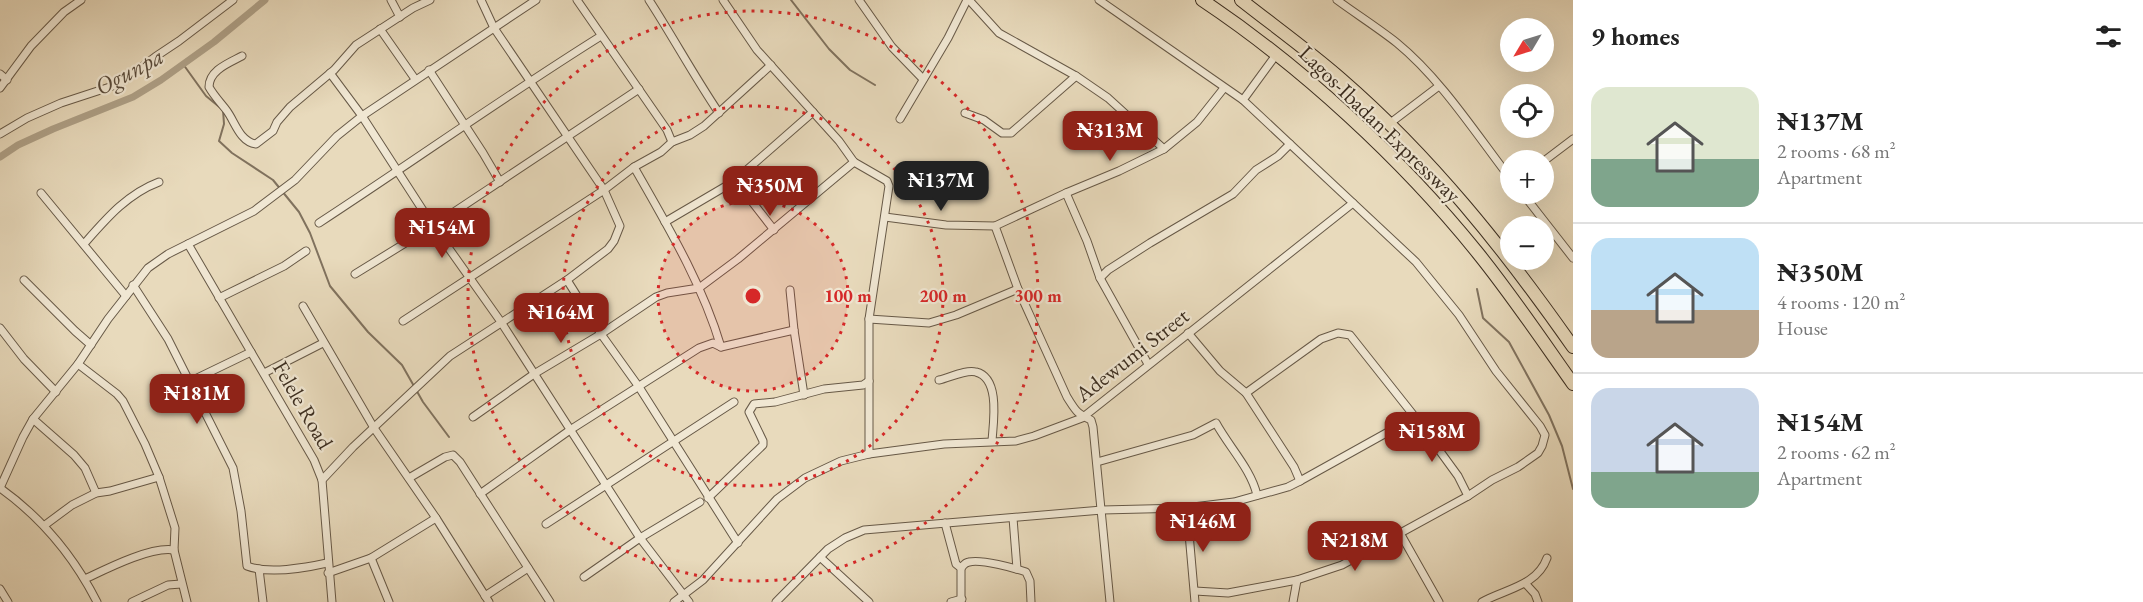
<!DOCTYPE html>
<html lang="en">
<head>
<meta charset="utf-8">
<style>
  :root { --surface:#fff; --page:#f2f2f2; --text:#222; --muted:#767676; --line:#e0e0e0; --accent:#8f2418 }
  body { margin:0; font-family:"EB Garamond",serif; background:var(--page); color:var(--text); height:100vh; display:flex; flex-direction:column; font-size:22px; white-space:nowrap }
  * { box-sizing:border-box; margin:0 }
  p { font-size:20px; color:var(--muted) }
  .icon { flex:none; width:33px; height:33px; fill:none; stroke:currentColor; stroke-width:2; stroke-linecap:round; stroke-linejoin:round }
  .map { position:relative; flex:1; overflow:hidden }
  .drawer { display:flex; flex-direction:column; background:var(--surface); width:570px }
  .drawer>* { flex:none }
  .needle { width:39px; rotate:232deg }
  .controls { position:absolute; left:1500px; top:18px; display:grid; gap:12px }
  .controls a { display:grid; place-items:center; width:54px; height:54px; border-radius:50%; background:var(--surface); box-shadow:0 6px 24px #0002; font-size:30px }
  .price { position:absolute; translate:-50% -51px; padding:0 14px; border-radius:12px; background:var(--accent); color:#fff; font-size:20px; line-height:39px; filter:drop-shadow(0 2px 3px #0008) }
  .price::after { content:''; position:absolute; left:50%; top:36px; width:18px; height:14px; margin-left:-9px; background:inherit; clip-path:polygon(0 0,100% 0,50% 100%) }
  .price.current { background:#222; color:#fff }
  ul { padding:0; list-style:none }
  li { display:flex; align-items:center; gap:18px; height:150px; padding:0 18px }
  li+li { border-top:2px solid var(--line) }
  li span { display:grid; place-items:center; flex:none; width:168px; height:120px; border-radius:18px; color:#555 }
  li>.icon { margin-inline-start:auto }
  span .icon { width:72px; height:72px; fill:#fffc; stroke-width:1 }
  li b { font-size:26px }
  h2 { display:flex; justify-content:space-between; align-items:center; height:72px; padding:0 18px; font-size:26px }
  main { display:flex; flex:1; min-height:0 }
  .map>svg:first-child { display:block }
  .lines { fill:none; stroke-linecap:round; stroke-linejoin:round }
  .stream { stroke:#80725e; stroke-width:2 }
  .canal { stroke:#aea087; stroke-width:7 }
  .minor-casing { stroke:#675947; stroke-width:9 }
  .motorway-casing { stroke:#3c2e20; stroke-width:14 }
  .minor { stroke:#f0e7d3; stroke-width:7 }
  .motorway { stroke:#e8dabc; stroke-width:12 }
  .ring { fill:none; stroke:#d62828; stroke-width:3; stroke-dasharray:3 6 }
  .labels { text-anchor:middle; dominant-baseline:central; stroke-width:4.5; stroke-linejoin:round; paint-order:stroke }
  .street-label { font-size:22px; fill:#3c2e20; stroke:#f0e7d3 }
  .water-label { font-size:24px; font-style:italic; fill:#584a3a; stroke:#f0e7d3 }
  .centre { fill:#d62828; stroke:#f0e7d3; stroke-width:3 }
  .ring-label { font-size:18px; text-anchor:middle; font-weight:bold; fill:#d62828; stroke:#f0e7d3; stroke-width:4.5; stroke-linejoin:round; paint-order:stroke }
</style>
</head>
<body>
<main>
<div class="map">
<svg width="1573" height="602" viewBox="0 0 1573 602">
  <rect width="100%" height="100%" fill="#e8dabc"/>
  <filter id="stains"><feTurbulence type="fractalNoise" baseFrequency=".00333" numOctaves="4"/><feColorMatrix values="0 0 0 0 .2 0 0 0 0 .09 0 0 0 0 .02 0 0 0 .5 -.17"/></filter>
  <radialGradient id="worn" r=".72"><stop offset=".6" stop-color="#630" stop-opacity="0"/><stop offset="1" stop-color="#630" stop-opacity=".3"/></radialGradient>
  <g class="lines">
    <g class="stream">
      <polyline points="791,0 829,49 850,70 875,85"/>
      <polyline points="183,64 206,96 223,110 224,124 219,141 232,153 273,180 299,212 310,233 330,286 368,332 402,365 423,402 449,437"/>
      <polyline points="1477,289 1483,318 1509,342 1549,415 1562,446 1573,489"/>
    </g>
    <polyline class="canal" points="0,157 18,145 53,129 133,97 161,80 214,42 265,0"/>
    <defs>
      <g id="minor">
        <polyline points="391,0 400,17"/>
        <polyline points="577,0 667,130 672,142"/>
        <path d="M649 0C673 37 694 76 719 113"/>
        <polyline points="723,0 757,50 839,141 854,162 887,181 889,186 869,319 869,454"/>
        <polyline points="859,0 892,47 923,79"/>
        <polyline points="969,0 999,33 1076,76 1108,98 1164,149"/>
        <polyline points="1099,0 1243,100"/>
        <path d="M1337 0C1356 14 1378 28 1397 43 1441 79 1476 134 1510 178"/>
        <polyline points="380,29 415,79"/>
        <path d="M242 56C229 63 209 70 209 87 214 96 221 103 227 111 235 122 240 142 256 144L273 131 277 122 290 107 334 70 356 45 413 8 430 0"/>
        <polyline points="429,70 483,153 500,182"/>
        <polyline points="330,73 362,116 433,226 501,322 640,538 689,602"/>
        <polyline points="0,74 7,80"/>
        <polyline points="0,88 31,46 64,12 81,0"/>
        <polyline points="965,113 984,120 1002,133 1011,133 1076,76"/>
        <polyline points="900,119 948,38 967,0"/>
        <polyline points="1389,124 1439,86"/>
        <polyline points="0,134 27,118 61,103 119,84 155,57 179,41 233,0"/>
        <polyline points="1544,161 1573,139"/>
        <path d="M634 167C667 225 702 283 721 347"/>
        <polyline points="733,182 746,194 774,230"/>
        <polyline points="41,193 126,296"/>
        <polyline points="1066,193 1087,241 1100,278 1148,364"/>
        <polyline points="1523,194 1573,258"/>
        <polyline points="885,217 946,225 995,226 1066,193 1119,171 1164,149 1197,122 1224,88"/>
        <polyline points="665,222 733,182 813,112"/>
        <path d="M319 223C414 161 505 96 601 36"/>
        <path d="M995 226 1018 289 1067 397C1076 411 1076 413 1091 420L1093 427 1110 602"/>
        <path d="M84 244C106 219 127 194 159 182"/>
        <polyline points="188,244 314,460 322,480 332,602"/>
        <polyline points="355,274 433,226 639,89"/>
        <polyline points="1100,278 1108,270 1150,243 1233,194 1256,170 1278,156 1290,144"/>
        <polyline points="24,280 75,331 91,345"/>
        <polyline points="567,280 601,334 639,387 738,543"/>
        <path d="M133 285 168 339 233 468 241 511 247 566C268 574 305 568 327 563"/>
        <polyline points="790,290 794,330 804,395"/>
        <polyline points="219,298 284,266 306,251"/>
        <polyline points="303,306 374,428 436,518 489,602"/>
        <polyline points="869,319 929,323 956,315 1018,289"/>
        <polyline points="403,321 604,190 634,167 661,152 672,142 690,135 704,126 771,65"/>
        <polyline points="0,328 24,359 56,392"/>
        <polyline points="1188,333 1220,371 1246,393 1294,467 1300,481"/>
        <polyline points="78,364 117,394 123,401 145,444 159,477 175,528 174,550 187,602"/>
        <polyline points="264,373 323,343"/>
        <path d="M939 380C949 378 966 369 976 372 1001 378 993 424 992 441"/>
        <polyline points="189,382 251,352"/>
        <polyline points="1246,393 1321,339 1338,333 1350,335 1415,417 1458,476 1468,496"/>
        <polyline points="473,417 534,374 601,334 656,297 667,293 699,288 738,259 854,162"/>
        <polyline points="33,419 74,455 85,468 96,493"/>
        <path d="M1097 462 1193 435 1216 423C1229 447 1251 469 1257 495"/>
        <polyline points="409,478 445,457 453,455 460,462 550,602"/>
        <polyline points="322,480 353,447 450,356 567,280 608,249 614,241 620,226 604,190 494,28 481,0"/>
        <polyline points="0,488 23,437 33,419 78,364 108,319 148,268 168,254 254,211 295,180 337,136 362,116 536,0"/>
        <path d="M0 488C42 518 74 557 97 602"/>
        <polyline points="480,494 570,430 699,348 713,343 721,347 794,330"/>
        <polyline points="708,498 763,445 763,441 749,412 754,404 775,402 824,389 863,385 869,381"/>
        <polyline points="1185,508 1188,522 1195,602"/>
        <polyline points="1013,518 1017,569"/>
        <polyline points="945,523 956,564 961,568 961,602"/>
        <polyline points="546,524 734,402"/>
        <polyline points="45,525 72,505 96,493 110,491 159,477"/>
        <polyline points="1400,533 1439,602"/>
        <polyline points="820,557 869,602"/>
        <polyline points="371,558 389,602"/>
        <path d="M961 568C964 565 964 563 969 562 982 559 1014 568 1026 572L1030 581 1031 602"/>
        <polyline points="259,569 263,602"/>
        <polyline points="328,573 371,558 436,518"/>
        <polyline points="584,577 640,538 700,502"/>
        <path d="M85 579C106 569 151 546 174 550"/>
        <polyline points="1525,583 1535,594 1538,602"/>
        <polyline points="0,589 8,602"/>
        <polyline points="1195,591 1228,593 1297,580 1342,565 1468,496 1492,480 1518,467 1538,453 1542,446 1545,435 1540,426 1496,371 1459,315 1416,262 1353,203"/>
        <polyline points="485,596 528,568"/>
        <polyline points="132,602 168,585 181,584"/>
        <polyline points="674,602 703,580 777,499 805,478 841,461 869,454 944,444 1016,441 1034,436 1082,418 1353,203 1243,100 1276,55"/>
        <polyline points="776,602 828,549 845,538 864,530 1102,510 1185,508 1234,502 1288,487 1300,481 1415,417"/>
        <polyline points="951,602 962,599"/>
        <polyline points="1293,602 1297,580"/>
        <path d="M1482 602C1505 589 1537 586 1547 558"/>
      </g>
      <g id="motorway">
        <path d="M1202 0C1301 66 1402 159 1477 252 1511 294 1542 340 1573 384"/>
        <path d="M1241 0C1274 26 1309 51 1341 79 1431 157 1505 250 1573 347"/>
      </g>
    </defs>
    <use href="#minor" class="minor-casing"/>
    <use href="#motorway" class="motorway-casing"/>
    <use href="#minor" class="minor"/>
    <use href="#motorway" class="motorway"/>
  </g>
  <circle cx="753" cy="296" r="95" fill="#d62828" fill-opacity=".12"/>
  <g class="ring">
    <circle cx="753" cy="296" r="95"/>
    <circle cx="753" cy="296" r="190"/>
    <circle cx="753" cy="296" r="285"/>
  </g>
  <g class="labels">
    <g class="street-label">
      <text transform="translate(1380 124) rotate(44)">Lagos-Ibadan Expressway</text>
      <text transform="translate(1132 355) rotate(-38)">Adewumi Street</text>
      <text transform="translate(303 405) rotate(60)">Felele Road</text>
    </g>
    <g class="water-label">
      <text transform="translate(129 71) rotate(-28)">Ogunpa</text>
    </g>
  </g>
  <circle cx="753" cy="296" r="9" class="centre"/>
  <g class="ring-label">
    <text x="848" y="302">100 m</text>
    <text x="943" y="302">200 m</text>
    <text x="1038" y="302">300 m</text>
  </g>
  <rect width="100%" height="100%" filter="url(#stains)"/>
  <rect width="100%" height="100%" fill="url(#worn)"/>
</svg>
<div class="controls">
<a><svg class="needle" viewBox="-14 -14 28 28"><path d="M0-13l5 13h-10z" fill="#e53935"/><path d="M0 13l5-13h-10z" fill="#767676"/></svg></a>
<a><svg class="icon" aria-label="locate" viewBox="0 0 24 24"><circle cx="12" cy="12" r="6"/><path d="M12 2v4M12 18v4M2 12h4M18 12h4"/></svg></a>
<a>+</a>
<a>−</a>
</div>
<b class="price" style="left:1110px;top:162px">₦313M</b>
<b class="price current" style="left:941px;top:212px">₦137M</b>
<b class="price" style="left:770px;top:217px">₦350M</b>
<b class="price" style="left:442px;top:259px">₦154M</b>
<b class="price" style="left:561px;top:344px">₦164M</b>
<b class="price" style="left:197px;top:425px">₦181M</b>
<b class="price" style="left:1432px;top:463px">₦158M</b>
<b class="price" style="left:1203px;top:553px">₦146M</b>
<b class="price" style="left:1355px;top:572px">₦218M</b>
</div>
<section class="drawer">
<h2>9 homes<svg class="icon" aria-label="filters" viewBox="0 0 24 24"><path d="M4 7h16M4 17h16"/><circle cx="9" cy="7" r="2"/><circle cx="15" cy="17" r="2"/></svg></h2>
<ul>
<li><span style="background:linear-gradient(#dfe7d0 60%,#7fa58c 0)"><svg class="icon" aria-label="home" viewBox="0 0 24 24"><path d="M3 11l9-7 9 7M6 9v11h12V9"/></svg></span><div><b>₦137M</b><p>2 rooms · 68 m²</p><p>Apartment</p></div></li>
<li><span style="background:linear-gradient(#bfe0f5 60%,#b9a48a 0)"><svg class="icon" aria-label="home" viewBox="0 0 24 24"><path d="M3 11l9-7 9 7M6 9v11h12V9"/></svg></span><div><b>₦350M</b><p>4 rooms · 120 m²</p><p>House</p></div></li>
<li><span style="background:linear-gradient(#c9d6e8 70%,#7fa58c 0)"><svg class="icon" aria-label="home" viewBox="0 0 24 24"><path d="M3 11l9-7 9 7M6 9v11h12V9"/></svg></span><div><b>₦154M</b><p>2 rooms · 62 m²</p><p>Apartment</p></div></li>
</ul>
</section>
</main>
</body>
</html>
